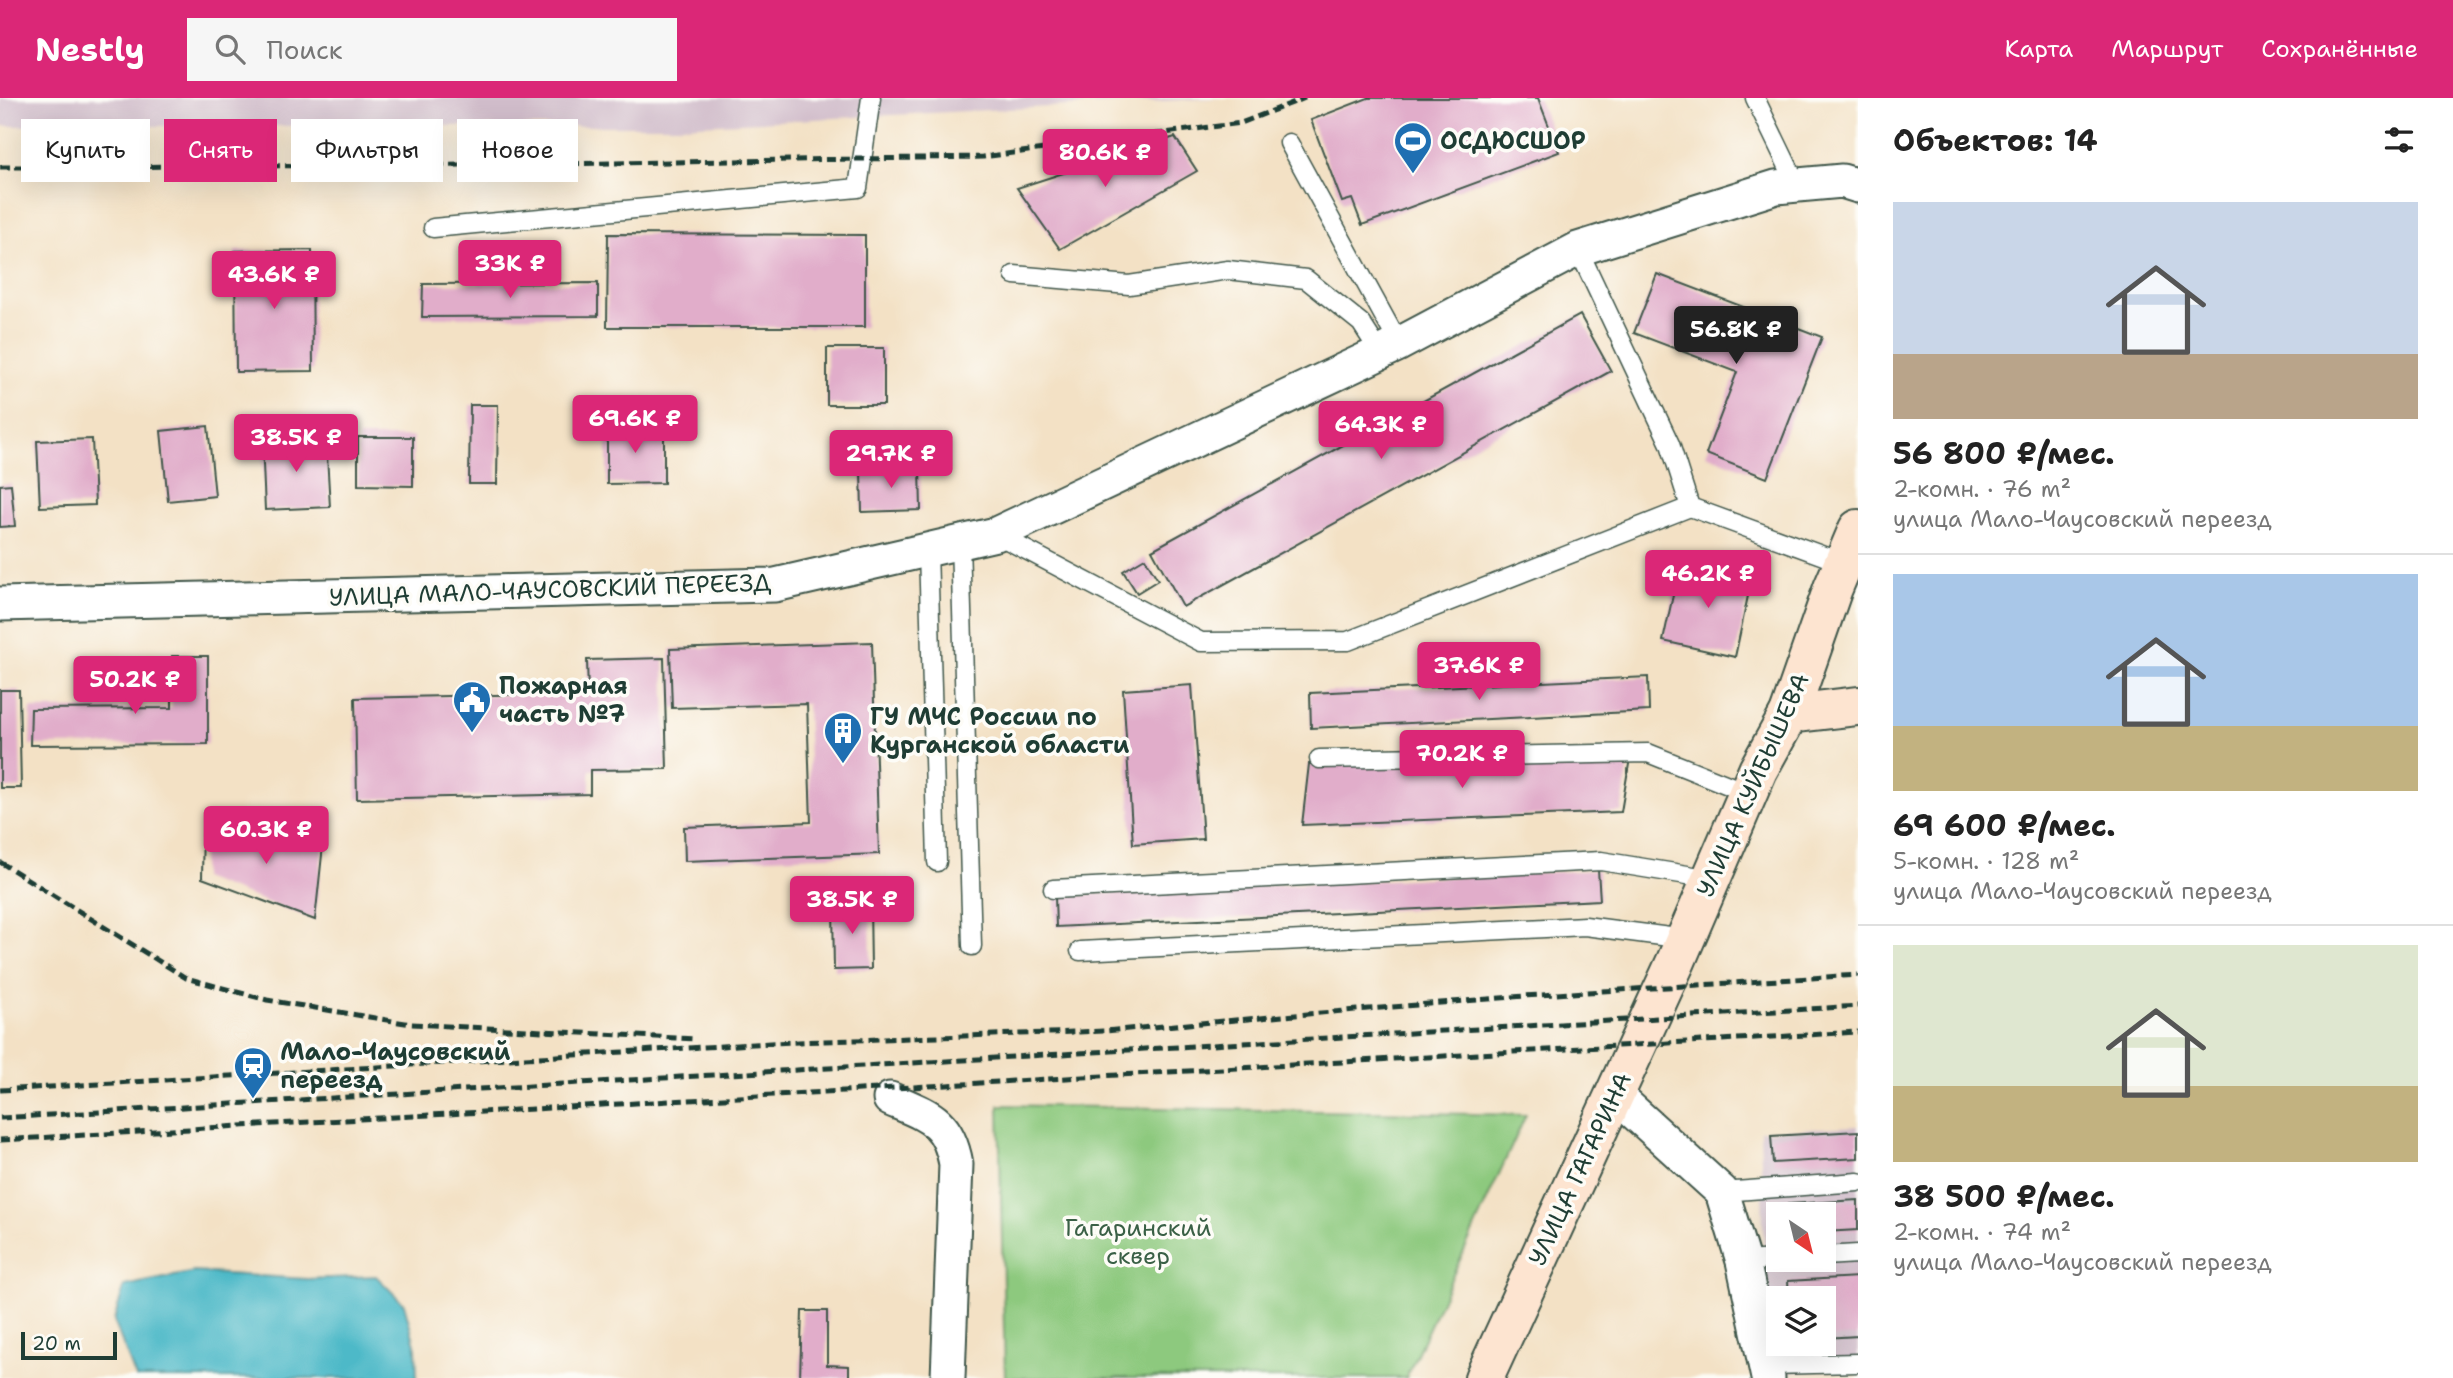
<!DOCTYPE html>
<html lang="ru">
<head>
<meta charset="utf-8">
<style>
  :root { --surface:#fff; --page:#f6f6f6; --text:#222; --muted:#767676; --line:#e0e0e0; --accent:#db2777 }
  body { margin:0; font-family:"Shantell Sans",sans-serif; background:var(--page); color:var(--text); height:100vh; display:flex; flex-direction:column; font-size:26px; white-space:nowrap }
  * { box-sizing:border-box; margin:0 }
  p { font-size:23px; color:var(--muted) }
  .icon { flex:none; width:38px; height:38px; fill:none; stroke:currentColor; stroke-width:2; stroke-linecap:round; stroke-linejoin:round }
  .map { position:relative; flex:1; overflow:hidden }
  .panel { display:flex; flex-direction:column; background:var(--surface); width:595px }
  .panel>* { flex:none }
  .top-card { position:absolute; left:21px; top:21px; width:665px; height:63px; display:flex; gap:14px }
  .needle { width:46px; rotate:145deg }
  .buttons { position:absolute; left:1766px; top:1104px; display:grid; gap:14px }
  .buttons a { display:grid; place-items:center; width:70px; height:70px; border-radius:0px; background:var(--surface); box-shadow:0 7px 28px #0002; font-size:35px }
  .scale { position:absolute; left:21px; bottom:18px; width:96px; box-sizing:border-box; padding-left:7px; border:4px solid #1f3d34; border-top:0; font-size:19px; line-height:24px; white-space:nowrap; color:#1f3d34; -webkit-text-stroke:5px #fdfcf7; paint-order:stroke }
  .price { position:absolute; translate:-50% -60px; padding:0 16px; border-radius:7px; background:var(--accent); color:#fff; font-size:23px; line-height:46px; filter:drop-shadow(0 2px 4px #0008) }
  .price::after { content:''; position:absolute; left:50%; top:42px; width:21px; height:16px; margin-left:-10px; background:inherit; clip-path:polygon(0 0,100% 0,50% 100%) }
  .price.on { background:#222; color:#fff }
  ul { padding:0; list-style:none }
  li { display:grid; align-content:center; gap:14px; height:371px; padding:0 35px }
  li+li { border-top:2px solid var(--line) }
  li span { display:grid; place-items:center; height:217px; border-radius:0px; color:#555 }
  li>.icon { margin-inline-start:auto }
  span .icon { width:126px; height:126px; fill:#fffc; stroke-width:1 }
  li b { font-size:30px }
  h2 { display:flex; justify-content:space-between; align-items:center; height:84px; padding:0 35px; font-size:30px }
  .pill { padding:0 24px; border-radius:0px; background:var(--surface); box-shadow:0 7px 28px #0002; font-size:24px; line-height:63px }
  .pill.on { background:var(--accent); color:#fff }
  header { display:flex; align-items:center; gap:42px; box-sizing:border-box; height:98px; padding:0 35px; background:var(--accent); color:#fff }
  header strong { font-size:33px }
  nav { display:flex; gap:38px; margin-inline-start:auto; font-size:24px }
  .search { width:490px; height:63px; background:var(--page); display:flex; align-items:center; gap:18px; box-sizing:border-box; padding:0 24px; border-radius:0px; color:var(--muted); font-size:26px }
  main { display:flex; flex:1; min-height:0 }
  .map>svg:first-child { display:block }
  .industrial { fill:#d1bdcb; fill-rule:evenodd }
  .green { fill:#8dc97e; stroke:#568359; stroke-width:2 }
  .water { fill:#4db9c8; stroke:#367b7e; stroke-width:2 }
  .building { fill:#e1adca }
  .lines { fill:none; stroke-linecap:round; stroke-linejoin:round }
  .lane-casing { stroke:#3f564a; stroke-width:21 }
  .street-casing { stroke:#3f564a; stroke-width:37 }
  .secondary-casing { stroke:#3f564a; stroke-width:42 }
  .lane { stroke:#fff; stroke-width:18 }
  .street { stroke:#fff; stroke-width:33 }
  .secondary { stroke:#fde4d0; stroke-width:38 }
  .rail { stroke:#1f3d34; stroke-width:5; stroke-dasharray:10 5; stroke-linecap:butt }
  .labels { text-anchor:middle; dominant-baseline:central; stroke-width:7; stroke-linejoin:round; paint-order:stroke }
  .poi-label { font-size:24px; font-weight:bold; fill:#1f3d34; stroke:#fdfcf7; text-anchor:start }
  .street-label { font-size:24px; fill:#1f3d34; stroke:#fdfcf7 }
  .park-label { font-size:24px; fill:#3a6046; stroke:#fdfcf7 }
</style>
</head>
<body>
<header>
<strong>Nestly</strong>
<div class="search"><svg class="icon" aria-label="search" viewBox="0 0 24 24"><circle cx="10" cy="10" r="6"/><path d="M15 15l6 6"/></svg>Поиск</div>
<nav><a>Карта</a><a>Маршрут</a><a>Сохранённые</a></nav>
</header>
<main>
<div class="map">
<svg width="1858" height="1280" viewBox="0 0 1858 1280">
  <rect width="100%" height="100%" fill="#fdfcf7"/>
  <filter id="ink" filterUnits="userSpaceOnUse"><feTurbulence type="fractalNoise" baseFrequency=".0143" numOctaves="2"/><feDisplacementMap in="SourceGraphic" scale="14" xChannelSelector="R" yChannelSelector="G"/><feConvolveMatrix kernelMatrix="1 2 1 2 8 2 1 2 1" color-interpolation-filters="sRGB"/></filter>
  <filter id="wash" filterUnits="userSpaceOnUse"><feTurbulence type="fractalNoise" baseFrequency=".00686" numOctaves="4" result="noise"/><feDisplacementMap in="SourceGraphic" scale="28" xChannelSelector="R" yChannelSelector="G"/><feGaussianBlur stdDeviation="1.57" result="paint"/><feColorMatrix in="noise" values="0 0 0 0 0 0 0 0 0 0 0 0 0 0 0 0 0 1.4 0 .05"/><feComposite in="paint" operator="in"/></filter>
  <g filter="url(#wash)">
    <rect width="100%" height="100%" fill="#f3e1c5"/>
    <g class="industrial">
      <polygon points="0,0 1221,0 682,28 0,28"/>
      <path d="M1858 1028V1270L1768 1276 1760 1033ZM1778 1116H1824V1162H1778ZM1778 1200H1824V1246H1778Z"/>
    </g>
    <polygon class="green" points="999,1007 1526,1017 1406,1280 1005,1280"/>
    <polygon class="water" points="194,1174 307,1181 376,1178 404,1206 416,1250 417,1280 136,1280 114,1223 124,1188"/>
    <g id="blocks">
      <g class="building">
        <polygon points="1368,0 1538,0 1559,54 1362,127 1352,101 1342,104 1311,22"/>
        <polygon points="1175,39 1197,73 1060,151 1017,90"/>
        <polygon points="608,136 865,137 865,229 607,229"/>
        <polygon points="312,152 313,273 236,274 235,153"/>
        <polygon points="1657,176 1822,239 1767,380 1706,356 1737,274 1634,235"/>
        <polygon points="598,185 598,218 422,219 423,186"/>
        <polygon points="1580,217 1611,273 1183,509 1152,452"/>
        <rect x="827" y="250" width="57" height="57"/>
        <polygon points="470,307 498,307 497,386 469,386"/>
        <polygon points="208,328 215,398 168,403 161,333"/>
        <polygon points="607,328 664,329 664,385 607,386"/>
        <polygon points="358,339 413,339 413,388 358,387"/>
        <polygon points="326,340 330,409 265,412 262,343"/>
        <polygon points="92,341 95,407 40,409 37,343"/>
        <polygon points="920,370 921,412 862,414 861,372"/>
        <polygon points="11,386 15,428 0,429 0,387"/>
        <polygon points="1145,460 1158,482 1137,495 1123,473"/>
        <polygon points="1680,465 1752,479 1735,559 1663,543"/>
        <polygon points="872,544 879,756 685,763 684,729 811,724 807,606 672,610 670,551"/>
        <polygon points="172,558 208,558 208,646 30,647 31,611 172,610"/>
        <polygon points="664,560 667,671 590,672 590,696 357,701 355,600 588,595 587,562"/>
        <polygon points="1648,579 1649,613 1311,630 1310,595"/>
        <polygon points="1192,587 1203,741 1133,746 1123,592"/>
        <polygon points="0,592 19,592 21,690 0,690"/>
        <polygon points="1630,660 1621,714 1302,727 1309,666"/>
        <polygon points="203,729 324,738 315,822 202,780"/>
        <polygon points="1598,772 1600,802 1056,829 1055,798"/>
        <polygon points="870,805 871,871 834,872 833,806"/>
        <polygon points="1858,1033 1858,1060 1773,1065 1771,1038"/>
        <polygon points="1858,1102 1858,1132 1824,1134 1824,1116 1778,1116 1776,1137 1774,1107"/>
        <polygon points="1858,1179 1858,1238 1824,1240 1824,1200 1789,1200 1788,1183"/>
        <polygon points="802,1213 827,1213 827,1267 849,1268 849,1280 800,1280"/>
      </g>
    </g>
  </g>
  <g filter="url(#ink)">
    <use href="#blocks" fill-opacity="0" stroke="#3f564a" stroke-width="2"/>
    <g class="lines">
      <defs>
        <g id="lane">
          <polyline points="1755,0 1797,87"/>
          <polyline points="1289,45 1399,246"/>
          <polyline points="433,130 858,90 871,0"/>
          <polyline points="1578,151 1670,346 1690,409 1843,465"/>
          <polyline points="1014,177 1129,187 1228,172 1306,181 1361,225 1379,253"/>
          <polyline points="996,436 1201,544 1348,543 1690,409"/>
          <polyline points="960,444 972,848"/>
          <polyline points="928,452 937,764"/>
          <polyline points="1319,661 1648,655 1748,695"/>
          <polyline points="1053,791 1601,763 1712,781"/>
          <polyline points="1080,853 1585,828 1685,841"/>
          <polyline points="1722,1094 1858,1084"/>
          <polyline points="1824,1158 1858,1156"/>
          <polyline points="1743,1163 1778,1161"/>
          <polyline points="1765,1267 1858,1265"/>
        </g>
        <g id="street">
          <polyline points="0,506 775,487 996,436 1399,246 1578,151 1776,89 1842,83 1858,88"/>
          <polyline points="1614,996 1722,1094 1743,1163 1768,1280"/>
          <path d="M890 1001C929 1018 948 1022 956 1066L948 1280"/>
        </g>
        <g id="secondary">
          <polyline points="1789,616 1858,608"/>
          <polyline points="1484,1280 1676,863 1758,672 1789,616 1833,490 1858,431"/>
        </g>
      </defs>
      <use href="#lane" class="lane-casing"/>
      <use href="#street" class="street-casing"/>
      <use href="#secondary" class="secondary-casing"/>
      <use href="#lane" class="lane"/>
      <use href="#street" class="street"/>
      <use href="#secondary" class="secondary"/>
      <g class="rail">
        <polyline points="0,69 485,67 983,59 1241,25 1305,0"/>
        <polyline points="0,764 186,880 267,902 411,926 696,941"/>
        <polyline points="0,992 770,945 1104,933 1524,898 1858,877"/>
        <polyline points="0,1020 1858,908"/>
        <polyline points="0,1042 1858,934"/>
      </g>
    </g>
  </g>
  <defs>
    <symbol id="stadium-pin" viewBox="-11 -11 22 30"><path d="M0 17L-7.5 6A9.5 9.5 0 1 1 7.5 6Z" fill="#1f6fb2" stroke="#fdfcf7"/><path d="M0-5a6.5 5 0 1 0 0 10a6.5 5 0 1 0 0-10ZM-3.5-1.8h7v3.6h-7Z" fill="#fff"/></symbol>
    <symbol id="civic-pin" viewBox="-11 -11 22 30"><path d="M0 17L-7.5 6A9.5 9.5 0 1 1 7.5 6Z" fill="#1f6fb2" stroke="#fdfcf7"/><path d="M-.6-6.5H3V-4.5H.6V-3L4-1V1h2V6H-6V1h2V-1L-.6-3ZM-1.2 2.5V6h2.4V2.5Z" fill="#fff"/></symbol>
    <symbol id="building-pin" viewBox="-11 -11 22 30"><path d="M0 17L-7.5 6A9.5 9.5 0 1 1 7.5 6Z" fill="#1f6fb2" stroke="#fdfcf7"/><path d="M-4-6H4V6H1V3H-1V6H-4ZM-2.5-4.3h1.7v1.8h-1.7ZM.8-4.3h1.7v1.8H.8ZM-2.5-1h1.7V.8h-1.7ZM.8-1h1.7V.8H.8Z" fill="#fff"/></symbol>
    <symbol id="station-pin" viewBox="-11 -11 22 30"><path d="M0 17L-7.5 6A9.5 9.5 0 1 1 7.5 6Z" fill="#1f6fb2" stroke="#fdfcf7"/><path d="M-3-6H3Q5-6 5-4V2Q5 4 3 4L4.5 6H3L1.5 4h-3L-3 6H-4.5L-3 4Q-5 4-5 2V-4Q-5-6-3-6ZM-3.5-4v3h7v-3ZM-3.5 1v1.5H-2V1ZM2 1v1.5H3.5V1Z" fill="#fff"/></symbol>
  </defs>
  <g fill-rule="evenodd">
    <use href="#stadium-pin" x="1391" y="21" width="44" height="60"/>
    <use href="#civic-pin" x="450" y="580" width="44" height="60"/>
    <use href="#building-pin" x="821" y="611" width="44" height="60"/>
    <use href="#station-pin" x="231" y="946" width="44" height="60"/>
  </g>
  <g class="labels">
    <g class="poi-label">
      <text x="1440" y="43">ОСДЮСШОР</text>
      <text x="499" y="588">Пожарная<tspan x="499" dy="28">часть №7</tspan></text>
      <text x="870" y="619">ГУ МЧС России по<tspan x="870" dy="28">Курганской области</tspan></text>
      <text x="280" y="954">Мало-Чаусовский<tspan x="280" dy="28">переезд</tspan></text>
    </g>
    <g class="street-label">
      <text transform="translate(550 492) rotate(-2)">УЛИЦА МАЛО-ЧАУСОВСКИЙ ПЕРЕЕЗД</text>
      <text transform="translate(1753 687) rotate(-66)">УЛИЦА КУЙБЫШЕВА</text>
      <text transform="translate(1580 1071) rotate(-65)">УЛИЦА ГАГАРИНА</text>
    </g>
    <g class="park-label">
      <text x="1138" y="1130">Гагаринский<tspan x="1138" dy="28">сквер</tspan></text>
    </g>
  </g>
</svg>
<div class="buttons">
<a><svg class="needle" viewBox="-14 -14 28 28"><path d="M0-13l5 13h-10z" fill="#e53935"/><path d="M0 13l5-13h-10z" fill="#767676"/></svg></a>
<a><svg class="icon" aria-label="layers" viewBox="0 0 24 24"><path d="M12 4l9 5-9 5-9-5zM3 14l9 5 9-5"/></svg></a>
</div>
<div class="scale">20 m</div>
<b class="price" style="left:1105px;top:91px">80.6K ₽</b>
<b class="price" style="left:510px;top:202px">33K ₽</b>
<b class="price" style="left:274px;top:213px">43.6K ₽</b>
<b class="price on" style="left:1736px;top:268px">56.8K ₽</b>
<b class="price" style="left:635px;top:357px">69.6K ₽</b>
<b class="price" style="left:1381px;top:363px">64.3K ₽</b>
<b class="price" style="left:296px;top:376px">38.5K ₽</b>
<b class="price" style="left:891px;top:392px">29.7K ₽</b>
<b class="price" style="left:1708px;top:512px">46.2K ₽</b>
<b class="price" style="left:1479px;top:604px">37.6K ₽</b>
<b class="price" style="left:135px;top:618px">50.2K ₽</b>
<b class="price" style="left:1462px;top:692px">70.2K ₽</b>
<b class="price" style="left:266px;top:768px">60.3K ₽</b>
<b class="price" style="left:852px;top:838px">38.5K ₽</b>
<div class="top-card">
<a class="pill">Купить</a>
<a class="pill on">Снять</a>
<a class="pill">Фильтры</a>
<a class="pill">Новое</a>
</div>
</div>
<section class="panel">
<h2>Объектов: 14<svg class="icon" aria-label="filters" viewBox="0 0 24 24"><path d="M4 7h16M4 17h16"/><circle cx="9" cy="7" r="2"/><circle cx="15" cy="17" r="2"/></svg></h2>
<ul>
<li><span style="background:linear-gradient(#c9d6e8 70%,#b9a48a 0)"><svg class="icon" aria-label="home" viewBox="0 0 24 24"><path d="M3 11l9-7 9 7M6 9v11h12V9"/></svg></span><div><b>56 800 ₽/мес.</b><p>2-комн. · 76 m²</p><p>улица Мало-Чаусовский переезд</p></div></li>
<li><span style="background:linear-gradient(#a9c7e8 70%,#c2b280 0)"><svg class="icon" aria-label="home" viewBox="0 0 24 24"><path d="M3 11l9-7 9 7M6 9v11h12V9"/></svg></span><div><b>69 600 ₽/мес.</b><p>5-комн. · 128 m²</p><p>улица Мало-Чаусовский переезд</p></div></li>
<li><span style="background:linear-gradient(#dfe7d0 65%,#c2b280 0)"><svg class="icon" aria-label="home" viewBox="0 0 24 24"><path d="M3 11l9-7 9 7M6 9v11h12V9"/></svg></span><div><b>38 500 ₽/мес.</b><p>2-комн. · 74 m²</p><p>улица Мало-Чаусовский переезд</p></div></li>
</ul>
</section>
</main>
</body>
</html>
